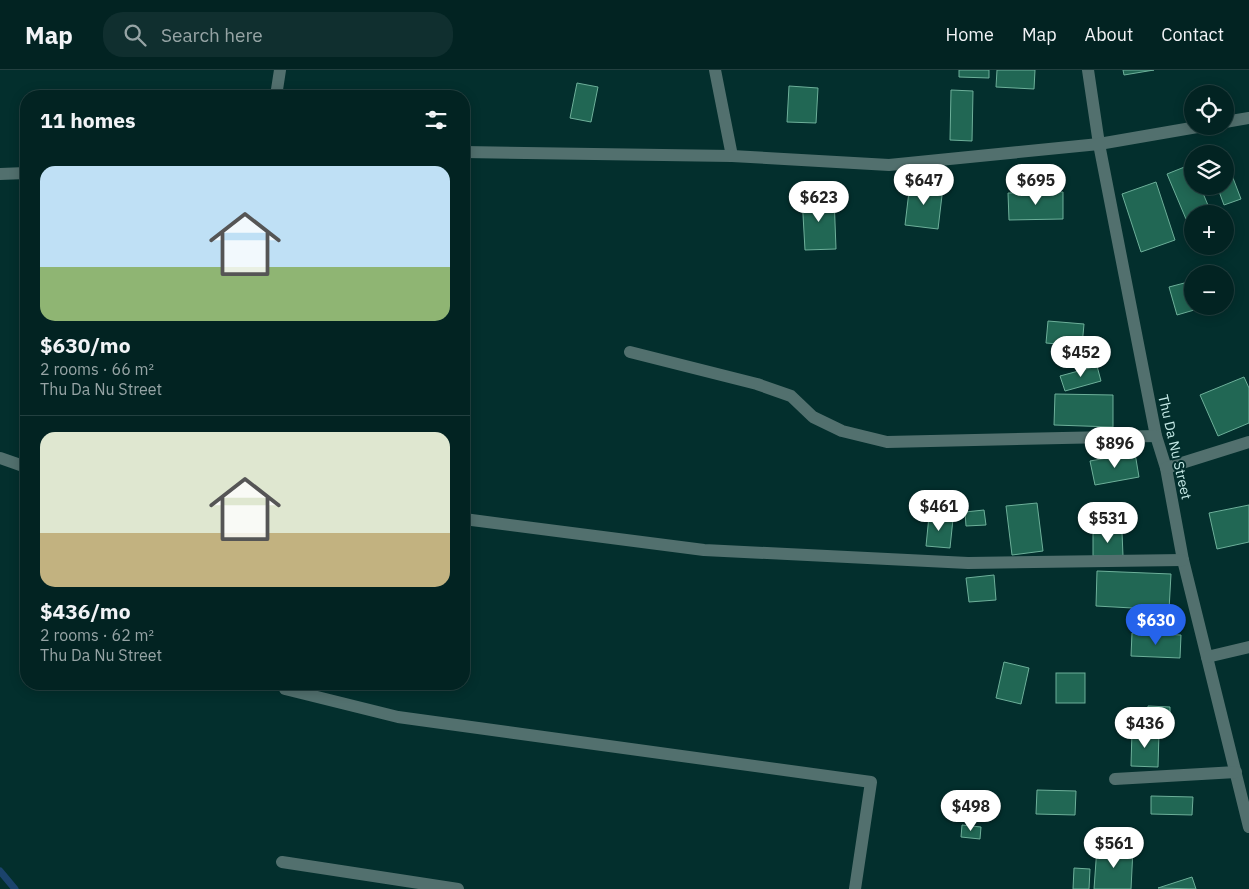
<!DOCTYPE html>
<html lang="en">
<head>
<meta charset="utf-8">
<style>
  :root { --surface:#022322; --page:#102f2f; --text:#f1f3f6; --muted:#96a4a5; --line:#234040; --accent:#2563eb }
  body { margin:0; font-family:"IBM Plex Sans",sans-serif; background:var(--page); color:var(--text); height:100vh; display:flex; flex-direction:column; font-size:19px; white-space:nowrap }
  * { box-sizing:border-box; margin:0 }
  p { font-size:16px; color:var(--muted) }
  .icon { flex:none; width:28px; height:28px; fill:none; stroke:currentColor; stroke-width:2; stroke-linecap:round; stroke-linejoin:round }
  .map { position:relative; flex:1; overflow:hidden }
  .panel { position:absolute; left:20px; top:20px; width:450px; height:600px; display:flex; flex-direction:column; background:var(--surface); border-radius:20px; box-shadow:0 2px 12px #0003,0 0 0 1px var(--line) }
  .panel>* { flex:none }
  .tools { position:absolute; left:1184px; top:15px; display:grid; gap:10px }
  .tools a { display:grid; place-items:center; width:50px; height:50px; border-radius:50%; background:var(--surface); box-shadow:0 2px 12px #0003,0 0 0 1px var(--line); font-size:25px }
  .price { position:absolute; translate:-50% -42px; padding:0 11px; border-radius:18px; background:#fff; color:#222; font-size:16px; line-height:32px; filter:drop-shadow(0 1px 2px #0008) }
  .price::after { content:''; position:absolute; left:50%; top:30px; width:15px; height:11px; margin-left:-8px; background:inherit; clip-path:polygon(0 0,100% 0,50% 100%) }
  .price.active { background:var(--accent); color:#fff }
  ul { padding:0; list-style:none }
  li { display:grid; align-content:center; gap:10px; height:265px; padding:0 20px }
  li+li { border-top:1px solid var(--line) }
  li span { display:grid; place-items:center; height:155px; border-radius:15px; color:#555 }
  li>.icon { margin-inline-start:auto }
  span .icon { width:90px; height:90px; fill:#fffc; stroke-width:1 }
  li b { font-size:21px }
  h2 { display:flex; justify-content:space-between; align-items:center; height:60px; padding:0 20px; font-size:21px }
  header { display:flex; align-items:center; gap:30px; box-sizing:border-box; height:70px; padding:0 25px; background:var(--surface); border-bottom:1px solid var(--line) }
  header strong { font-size:24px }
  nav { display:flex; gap:28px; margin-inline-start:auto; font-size:18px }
  .search { width:350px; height:45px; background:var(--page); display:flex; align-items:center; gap:12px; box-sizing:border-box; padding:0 18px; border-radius:20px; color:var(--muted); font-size:19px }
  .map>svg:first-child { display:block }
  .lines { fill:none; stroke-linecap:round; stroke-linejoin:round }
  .stream { stroke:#1b436c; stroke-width:7 }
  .building { fill:#216754; stroke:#6db09a }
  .minor { stroke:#52706e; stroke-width:12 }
  .labels { text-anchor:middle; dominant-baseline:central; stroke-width:4; stroke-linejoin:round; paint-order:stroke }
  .street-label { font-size:14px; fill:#c7ebe8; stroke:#032f2d }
</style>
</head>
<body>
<header>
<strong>Map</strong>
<div class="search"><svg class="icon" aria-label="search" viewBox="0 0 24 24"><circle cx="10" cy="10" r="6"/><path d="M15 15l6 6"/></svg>Search here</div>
<nav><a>Home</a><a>Map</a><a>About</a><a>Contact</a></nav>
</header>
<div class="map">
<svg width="1249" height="819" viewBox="0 0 1249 819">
  <rect width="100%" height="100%" fill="#032f2d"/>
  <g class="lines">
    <polyline class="stream" points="0,801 15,819"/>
  </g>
  <g class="building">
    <polygon points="959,0 989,0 989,8 959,7"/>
    <polygon points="997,0 1035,0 1034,19 996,17"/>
    <polygon points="1123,0 1154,0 1124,5"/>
    <polygon points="577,13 598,17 591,52 570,48"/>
    <polygon points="789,16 818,18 816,53 787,52"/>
    <polygon points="951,20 973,21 972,71 950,70"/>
    <polygon points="1225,87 1241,129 1224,135 1217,116 1225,116"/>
    <polygon points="1192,94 1192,116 1200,116 1210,140 1192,144 1192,147 1186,149 1167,104"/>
    <polygon points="1156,112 1175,170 1141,182 1122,124"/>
    <polygon points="910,113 943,117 938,159 905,155"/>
    <polygon points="1063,122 1063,149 1009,150 1008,123"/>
    <polygon points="834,126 836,179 805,180 802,127"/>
    <polygon points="1224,202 1232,229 1225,231 1225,204 1217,204"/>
    <polygon points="1192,211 1192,236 1208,236 1177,245 1169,217"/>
    <polygon points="1048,251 1084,254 1082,276 1046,273"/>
    <polygon points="1097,296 1101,311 1065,321 1060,306"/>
    <polygon points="1244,307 1249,318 1249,353 1218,366 1200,325"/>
    <polygon points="1055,324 1113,325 1113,357 1054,355"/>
    <polygon points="1135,383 1139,407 1095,415 1090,391"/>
    <polygon points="1037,433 1043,481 1012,485 1006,436"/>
    <polygon points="1249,435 1249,472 1217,479 1209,443"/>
    <polygon points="984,440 986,455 966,456 965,442"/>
    <polygon points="929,446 953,449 950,478 926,476"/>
    <polygon points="1122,462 1123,486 1093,486 1093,463"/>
    <polygon points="1097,501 1171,504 1169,540 1096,536"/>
    <polygon points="994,505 996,530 969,532 966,508"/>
    <polygon points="1132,563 1181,565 1180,588 1131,586"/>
    <polygon points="1004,592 1029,598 1021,634 996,628"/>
    <rect x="1056" y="603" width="29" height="30"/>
    <polygon points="1148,636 1170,637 1170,651 1147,650"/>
    <polygon points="1132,661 1159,662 1158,697 1131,696"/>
    <polygon points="1037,720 1076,721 1075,745 1036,744"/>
    <polygon points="1151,726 1193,727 1192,745 1151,744"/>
    <polygon points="962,755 981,757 980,769 961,767"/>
    <polygon points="1097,777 1133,779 1131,819 1094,819"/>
    <polygon points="1074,798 1090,799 1089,819 1073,819"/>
    <polygon points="1192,807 1196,819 1158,818"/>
  </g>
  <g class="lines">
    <g class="minor">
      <polyline points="715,0 732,86"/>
      <polyline points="1088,0 1099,74 1156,366 1166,398 1183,490 1249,757"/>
      <polyline points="276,26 280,0"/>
      <polyline points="1225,52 1249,48"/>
      <polyline points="464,82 732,86 889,95 1099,74 1203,56"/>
      <polyline points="0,104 26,103"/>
      <polyline points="630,282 757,314 791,326 813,347 842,361 887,372 1156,366"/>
      <polyline points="0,388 26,397"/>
      <polyline points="1166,398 1249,372"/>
      <polyline points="464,449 704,480 968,493 1183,490"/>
      <polyline points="1207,587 1249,577"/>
      <polyline points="286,614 285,619 398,647 871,712 855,819"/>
      <polyline points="1115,709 1236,702"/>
      <polyline points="282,792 458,819"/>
    </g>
  </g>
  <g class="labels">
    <g class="street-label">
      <text transform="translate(1175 377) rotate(77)">Thu Da Nu Street</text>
    </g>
  </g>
</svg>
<div class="tools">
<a><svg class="icon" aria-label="locate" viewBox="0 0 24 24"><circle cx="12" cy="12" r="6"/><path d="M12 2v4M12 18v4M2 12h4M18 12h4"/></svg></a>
<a><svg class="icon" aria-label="layers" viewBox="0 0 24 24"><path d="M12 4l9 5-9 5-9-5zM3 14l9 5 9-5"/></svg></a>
<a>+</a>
<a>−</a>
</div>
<b class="price" style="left:924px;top:136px">$647</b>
<b class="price" style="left:1036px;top:136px">$695</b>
<b class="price" style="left:819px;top:153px">$623</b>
<b class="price" style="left:1081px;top:308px">$452</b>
<b class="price" style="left:1115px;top:399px">$896</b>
<b class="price" style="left:939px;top:462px">$461</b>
<b class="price" style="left:1108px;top:474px">$531</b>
<b class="price active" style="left:1156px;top:576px">$630</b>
<b class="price" style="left:1145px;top:679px">$436</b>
<b class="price" style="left:971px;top:762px">$498</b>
<b class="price" style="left:1114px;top:799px">$561</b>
<section class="panel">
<h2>11 homes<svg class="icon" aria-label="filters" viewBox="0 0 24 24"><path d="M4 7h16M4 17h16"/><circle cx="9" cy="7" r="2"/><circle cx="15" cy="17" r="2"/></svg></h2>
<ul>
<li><span style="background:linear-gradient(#bfe0f5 65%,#8fb573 0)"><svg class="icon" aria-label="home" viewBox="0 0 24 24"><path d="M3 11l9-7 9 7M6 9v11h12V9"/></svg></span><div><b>$630/mo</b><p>2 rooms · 66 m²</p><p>Thu Da Nu Street</p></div></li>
<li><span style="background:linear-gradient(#dfe7d0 65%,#c2b280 0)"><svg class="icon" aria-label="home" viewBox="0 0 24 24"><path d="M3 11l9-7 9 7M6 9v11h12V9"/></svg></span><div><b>$436/mo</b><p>2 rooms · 62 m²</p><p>Thu Da Nu Street</p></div></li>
</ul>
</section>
</div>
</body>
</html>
